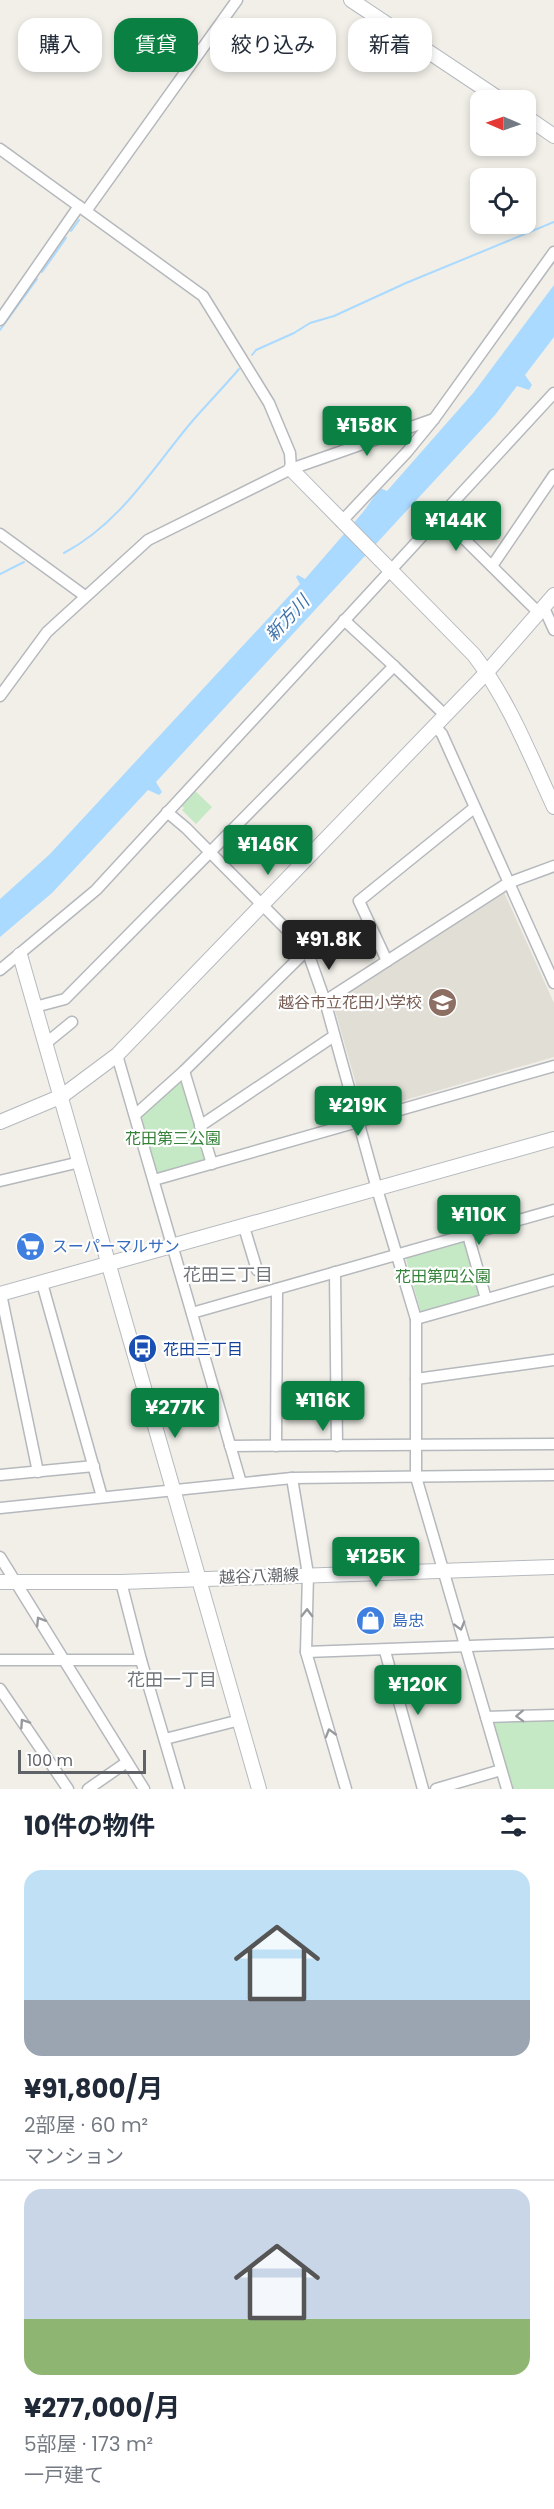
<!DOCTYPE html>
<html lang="ja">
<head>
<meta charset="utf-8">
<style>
  :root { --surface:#fff; --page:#f6f6f7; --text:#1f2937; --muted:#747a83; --line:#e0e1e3; --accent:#0b8043 }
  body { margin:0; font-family:Poppins,"Noto Sans JP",sans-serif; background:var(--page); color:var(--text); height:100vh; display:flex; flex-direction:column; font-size:22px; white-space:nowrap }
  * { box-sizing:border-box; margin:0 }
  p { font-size:20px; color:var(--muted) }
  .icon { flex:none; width:33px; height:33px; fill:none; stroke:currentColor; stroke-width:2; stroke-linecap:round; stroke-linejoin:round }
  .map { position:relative; height:1789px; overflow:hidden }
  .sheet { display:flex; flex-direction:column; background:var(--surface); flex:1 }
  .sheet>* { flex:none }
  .hud { position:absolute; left:18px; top:18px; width:519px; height:54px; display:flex; gap:12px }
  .needle { width:39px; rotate:272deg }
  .tools { position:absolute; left:470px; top:90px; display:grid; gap:12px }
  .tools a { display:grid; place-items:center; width:66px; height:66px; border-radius:12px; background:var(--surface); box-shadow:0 3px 9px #0003; font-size:30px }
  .scale { position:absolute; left:18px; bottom:15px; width:128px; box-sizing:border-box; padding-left:6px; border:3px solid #5f6368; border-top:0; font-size:16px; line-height:21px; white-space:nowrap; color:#5f6368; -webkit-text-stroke:4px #fff; paint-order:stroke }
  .price { position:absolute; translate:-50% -51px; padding:0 14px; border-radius:6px; background:var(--accent); color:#fff; font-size:20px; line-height:39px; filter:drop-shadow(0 2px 3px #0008) }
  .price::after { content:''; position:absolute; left:50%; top:36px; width:18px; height:14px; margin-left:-9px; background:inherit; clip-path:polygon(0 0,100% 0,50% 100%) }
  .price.active { background:#222; color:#fff }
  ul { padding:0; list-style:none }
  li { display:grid; align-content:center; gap:12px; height:318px; padding:0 24px }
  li+li { border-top:2px solid var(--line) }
  li span { display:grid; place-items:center; height:186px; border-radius:18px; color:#555 }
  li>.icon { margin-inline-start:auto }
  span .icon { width:108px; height:108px; fill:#fffc; stroke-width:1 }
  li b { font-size:26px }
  h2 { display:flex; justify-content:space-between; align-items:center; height:72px; padding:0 24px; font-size:26px }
  .tag { padding:0 21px; border-radius:18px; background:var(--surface); box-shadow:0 3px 9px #0003; font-size:21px; line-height:54px }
  .tag.active { background:var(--accent); color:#fff }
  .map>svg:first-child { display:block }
  .education { fill:#e1ded6 }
  .green { fill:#c5e8c5 }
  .water { fill:#aadaff }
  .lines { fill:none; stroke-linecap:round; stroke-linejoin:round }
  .stream { stroke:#aadaff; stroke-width:2 }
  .street-casing { stroke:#b5b8bc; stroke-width:13 }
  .secondary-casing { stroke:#b6babf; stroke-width:16 }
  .street { stroke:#fff; stroke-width:10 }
  .secondary { stroke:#fff; stroke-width:14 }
  .oneway { stroke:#979a9d }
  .labels { text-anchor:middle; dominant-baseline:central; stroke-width:4.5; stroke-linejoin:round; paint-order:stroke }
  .education-label { font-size:16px; fill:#785e54; stroke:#fff; text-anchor:end }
  .park-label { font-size:16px; fill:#348238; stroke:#fff }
  .shop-label { font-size:16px; fill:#366cbe; stroke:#fff; text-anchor:start }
  .transit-label { font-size:16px; fill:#164399; stroke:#fff; text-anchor:start }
  .street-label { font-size:16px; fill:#5f6368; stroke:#fff }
  .water-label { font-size:18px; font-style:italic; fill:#4174aa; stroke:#fff }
  .neighbourhood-label { font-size:18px; fill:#70757a; stroke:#fff }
</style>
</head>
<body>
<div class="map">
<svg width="554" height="1789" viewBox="0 0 554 1789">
  <rect width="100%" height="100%" fill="#f1efe8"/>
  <polygon class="education" points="503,890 554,1003 554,1057 364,1112 332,1000"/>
  <g class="green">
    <polygon points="193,789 212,807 196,824 182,810 184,808 179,804"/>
    <polygon points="179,1080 183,1081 205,1157 202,1162 162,1173 156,1171 142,1119 143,1114"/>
    <polygon points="461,1240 465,1243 479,1293 476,1297 421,1313 405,1255"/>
    <polygon points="554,1718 554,1789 508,1789 488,1720"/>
  </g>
  <polygon class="water" points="554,285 554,337 525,375 532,385 529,390 517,386 495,415 156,782 162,792 159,795 148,790 52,893 0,937 0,899 50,854 300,584 296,577 298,575 305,579 364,511 380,488 387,491 474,392"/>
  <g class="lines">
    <g class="stream">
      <polyline points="71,231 79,220"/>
      <polyline points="42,272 66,238"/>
      <polyline points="0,330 37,279"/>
      <polyline points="252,355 256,350 294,333 310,323 334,316 406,283 554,222"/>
      <path d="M64 553C119 524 151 471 189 425 205 406 223 388 239 369"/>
      <polyline points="0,574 24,562"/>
    </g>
    <defs>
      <g id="street">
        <polyline points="0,149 203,296 269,403 290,453 291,469"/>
        <polyline points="86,211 237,0"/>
        <polyline points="0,320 79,206"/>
        <polyline points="441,516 539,613"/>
        <polyline points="341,522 407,452 434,419 554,252"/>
        <polyline points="0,534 85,596"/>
        <polyline points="492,566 554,475"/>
        <polyline points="544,608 554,630"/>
        <polyline points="344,620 394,666"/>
        <polyline points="0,696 47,632 148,540 291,469 434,419"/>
        <polyline points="435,726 442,734 554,983"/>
        <polyline points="167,812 186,828 307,950 325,1001 377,1189 416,1319 416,1477 507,1789"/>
        <polyline points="387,961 359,901 474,808"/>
        <polyline points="0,970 96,890 554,393"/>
        <polyline points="325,1001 508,883 554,866"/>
        <polyline points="35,1007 65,999 394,666 445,715"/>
        <polyline points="45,1044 72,1022"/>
        <polyline points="117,1055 241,1483"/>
        <polyline points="184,1071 212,1164"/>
        <polyline points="135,1115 184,1071 307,950"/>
        <polyline points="200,1126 334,1036"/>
        <polyline points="154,1180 554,1066"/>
        <polyline points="0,1181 80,1162"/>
        <polyline points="244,1227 257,1270"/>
        <polyline points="468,1235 486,1299"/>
        <polyline points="335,1272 337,1446"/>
        <polyline points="42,1283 102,1497"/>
        <polyline points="1,1294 38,1472"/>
        <polyline points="192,1313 554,1210"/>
        <polyline points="416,1319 554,1280"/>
        <polyline points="416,1379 554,1360"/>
        <polyline points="230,1446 554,1444"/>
        <polyline points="276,1446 277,1289"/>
        <polyline points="0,1475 94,1466"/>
        <polyline points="292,1478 308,1574 306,1652 346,1789"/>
        <polyline points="0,1508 292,1478 554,1475"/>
        <polyline points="0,1557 144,1789"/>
        <polyline points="121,1582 141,1660 179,1789"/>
        <polyline points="385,1651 423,1789"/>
        <polyline points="306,1652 554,1643"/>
        <polyline points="0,1660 141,1660"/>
        <polyline points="0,1689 68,1789"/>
        <polyline points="486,1717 554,1715"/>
        <polyline points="165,1739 240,1720"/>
        <polyline points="88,1789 127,1762"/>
        <polyline points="436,1789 501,1770"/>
      </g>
      <g id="secondary">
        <polyline points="351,0 501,100"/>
        <polyline points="525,116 554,136"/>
        <path d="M291 469 474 655C509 701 530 755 554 807"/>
        <polyline points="20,955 259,1789"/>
        <polyline points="0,1122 62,1096 117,1055 487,672 554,595"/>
        <polyline points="0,1294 554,1139"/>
        <polyline points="0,1582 121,1582 554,1567"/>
      </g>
    </defs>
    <use href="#street" class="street-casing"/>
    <use href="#secondary" class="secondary-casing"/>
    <use href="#street" class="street"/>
    <use href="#secondary" class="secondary"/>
  </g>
  <defs><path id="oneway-chevron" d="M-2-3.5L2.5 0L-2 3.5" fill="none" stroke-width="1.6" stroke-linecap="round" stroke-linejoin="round" transform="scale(1.5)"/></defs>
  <g class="oneway">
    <use href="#oneway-chevron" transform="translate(307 1613) rotate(-89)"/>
    <use href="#oneway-chevron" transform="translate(40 1621) rotate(-122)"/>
    <use href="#oneway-chevron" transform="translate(460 1626) rotate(74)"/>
    <use href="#oneway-chevron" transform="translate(520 1716) rotate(178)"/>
    <use href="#oneway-chevron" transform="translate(24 1723) rotate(-124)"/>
    <use href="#oneway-chevron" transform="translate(330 1733) rotate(-106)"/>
  </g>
  <defs>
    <symbol id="school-disc" viewBox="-11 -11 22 22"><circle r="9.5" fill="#8d6e63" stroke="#fff"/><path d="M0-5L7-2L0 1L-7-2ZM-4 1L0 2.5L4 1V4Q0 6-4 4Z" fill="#fff"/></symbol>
    <symbol id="supermarket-disc" viewBox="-11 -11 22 22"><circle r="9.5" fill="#3f7fe0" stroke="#fff"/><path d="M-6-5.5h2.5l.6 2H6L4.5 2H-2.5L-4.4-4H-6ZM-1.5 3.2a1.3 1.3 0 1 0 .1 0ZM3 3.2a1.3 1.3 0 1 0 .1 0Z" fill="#fff"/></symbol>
    <symbol id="bus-disc" viewBox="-11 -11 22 22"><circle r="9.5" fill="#1a4fb4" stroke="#fff"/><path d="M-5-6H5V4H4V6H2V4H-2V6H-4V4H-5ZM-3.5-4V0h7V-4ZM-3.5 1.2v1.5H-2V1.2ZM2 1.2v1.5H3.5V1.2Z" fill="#fff"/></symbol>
    <symbol id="shop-disc" viewBox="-11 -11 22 22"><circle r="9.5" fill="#3f7fe0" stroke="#fff"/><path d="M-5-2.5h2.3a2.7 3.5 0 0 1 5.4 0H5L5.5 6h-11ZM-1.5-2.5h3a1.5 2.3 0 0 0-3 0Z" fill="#fff"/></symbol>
  </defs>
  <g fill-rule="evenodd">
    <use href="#school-disc" x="426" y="986" width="33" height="33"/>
    <use href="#supermarket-disc" x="14" y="1230" width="33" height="33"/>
    <use href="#bus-disc" x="126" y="1332" width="33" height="33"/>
    <use href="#shop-disc" x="354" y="1604" width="33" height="33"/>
  </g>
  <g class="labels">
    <g class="education-label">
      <text x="422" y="1002">越谷市立花田小学校</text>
    </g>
    <g class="park-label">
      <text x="173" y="1138">花田第三公園</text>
      <text x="443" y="1276">花田第四公園</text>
    </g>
    <g class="shop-label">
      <text x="52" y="1246">スーパーマルサン</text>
      <text x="392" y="1620">島忠</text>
    </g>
    <g class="transit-label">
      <text x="163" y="1349">花田三丁目</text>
    </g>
    <g class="street-label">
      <text transform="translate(259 1576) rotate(-2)">越谷八潮線</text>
    </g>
    <g class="water-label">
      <text transform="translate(287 618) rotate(-47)">新方川</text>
    </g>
    <g class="neighbourhood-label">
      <text x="228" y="1274">花田三丁目</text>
      <text x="172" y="1679">花田一丁目</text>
    </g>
  </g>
</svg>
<div class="tools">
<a><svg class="needle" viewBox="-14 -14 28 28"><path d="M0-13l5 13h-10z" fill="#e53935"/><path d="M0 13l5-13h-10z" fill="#747a83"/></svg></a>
<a><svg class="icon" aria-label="locate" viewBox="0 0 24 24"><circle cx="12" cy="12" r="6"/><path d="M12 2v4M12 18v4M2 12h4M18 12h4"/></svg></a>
</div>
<div class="scale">100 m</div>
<b class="price" style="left:367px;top:457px">¥158K</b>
<b class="price" style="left:456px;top:552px">¥144K</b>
<b class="price" style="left:268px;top:876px">¥146K</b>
<b class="price active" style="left:329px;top:971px">¥91.8K</b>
<b class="price" style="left:358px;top:1137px">¥219K</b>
<b class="price" style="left:479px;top:1246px">¥110K</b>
<b class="price" style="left:323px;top:1432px">¥116K</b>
<b class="price" style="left:175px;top:1439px">¥277K</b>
<b class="price" style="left:376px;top:1588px">¥125K</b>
<b class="price" style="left:418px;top:1716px">¥120K</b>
<div class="hud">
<a class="tag">購入</a>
<a class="tag active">賃貸</a>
<a class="tag">絞り込み</a>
<a class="tag">新着</a>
</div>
</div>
<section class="sheet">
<h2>10件の物件<svg class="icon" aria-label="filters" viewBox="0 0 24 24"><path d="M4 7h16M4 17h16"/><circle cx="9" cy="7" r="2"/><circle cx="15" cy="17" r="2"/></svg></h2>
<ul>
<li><span style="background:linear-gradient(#bfe0f5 70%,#9aa5b1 0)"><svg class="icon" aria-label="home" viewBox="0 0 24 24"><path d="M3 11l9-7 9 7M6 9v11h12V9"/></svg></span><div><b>¥91,800/月</b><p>2部屋 · 60 m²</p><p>マンション</p></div></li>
<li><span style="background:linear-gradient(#c9d6e8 70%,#8fb573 0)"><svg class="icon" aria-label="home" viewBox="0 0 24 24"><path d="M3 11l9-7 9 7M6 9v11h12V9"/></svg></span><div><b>¥277,000/月</b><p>5部屋 · 173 m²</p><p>一戸建て</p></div></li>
</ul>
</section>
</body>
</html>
